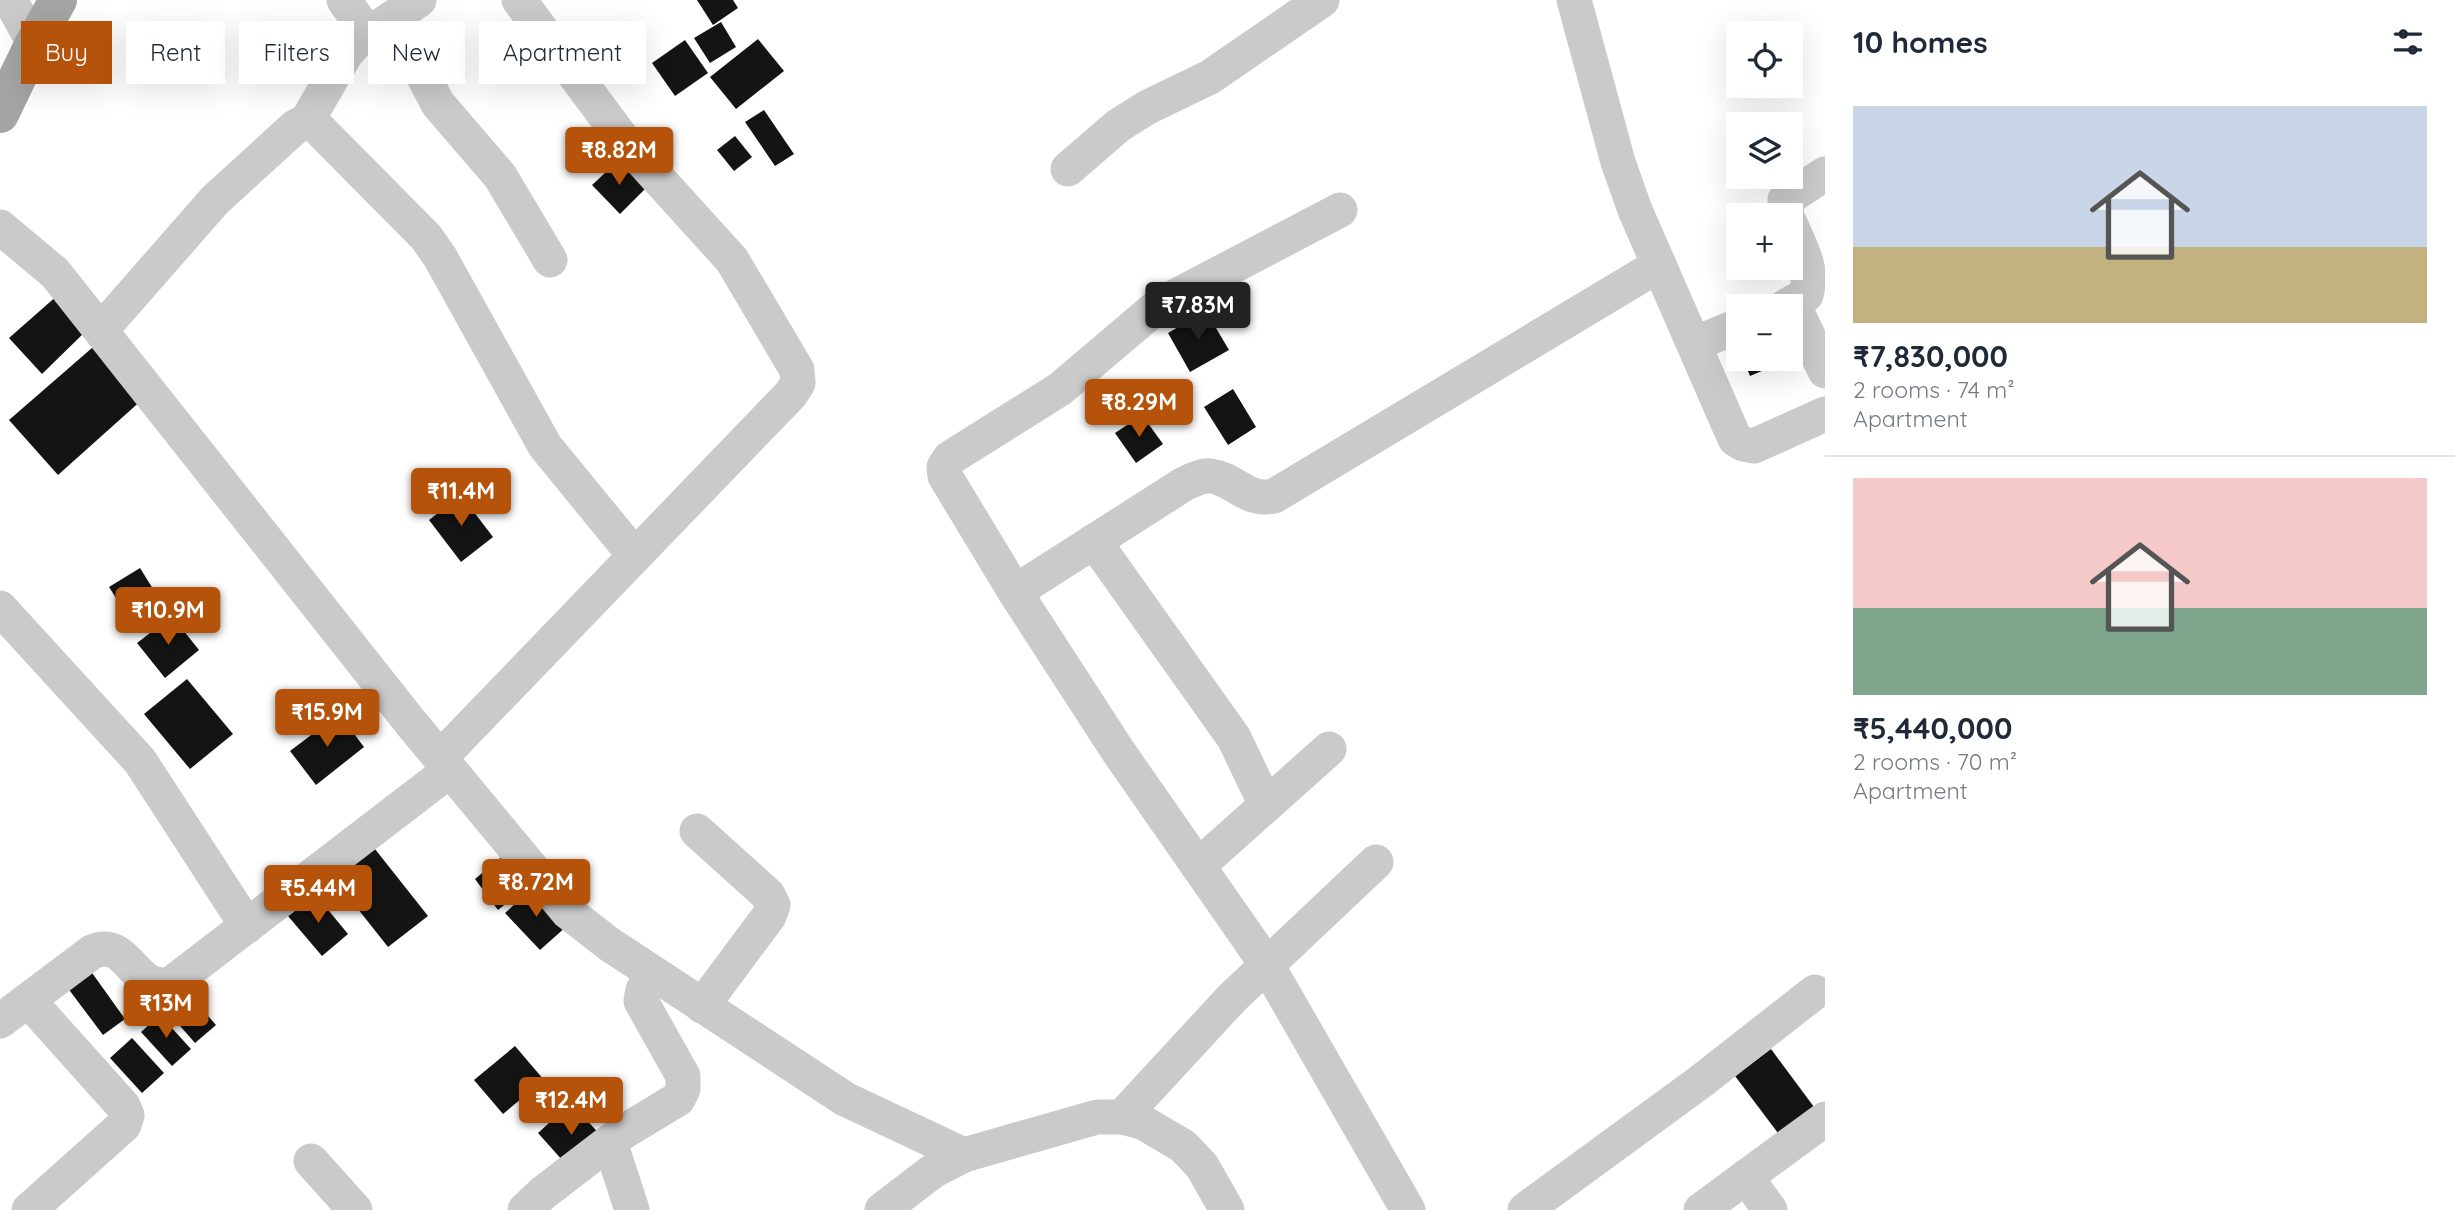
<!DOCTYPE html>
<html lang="en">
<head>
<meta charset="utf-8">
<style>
  :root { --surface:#fff; --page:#f2f2f3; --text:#1f2937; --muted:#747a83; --line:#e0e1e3; --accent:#b45309 }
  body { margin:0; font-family:Quicksand,sans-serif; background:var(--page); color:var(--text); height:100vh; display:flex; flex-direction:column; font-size:26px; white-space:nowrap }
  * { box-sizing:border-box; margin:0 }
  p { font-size:23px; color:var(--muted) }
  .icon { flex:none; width:38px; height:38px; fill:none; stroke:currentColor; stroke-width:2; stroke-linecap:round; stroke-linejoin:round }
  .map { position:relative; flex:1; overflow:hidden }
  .details { display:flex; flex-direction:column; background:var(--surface); width:630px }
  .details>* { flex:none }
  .top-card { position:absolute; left:21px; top:21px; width:665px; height:63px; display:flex; gap:14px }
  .controls { position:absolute; left:1726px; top:21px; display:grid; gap:14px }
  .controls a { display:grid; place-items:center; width:77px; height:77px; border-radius:0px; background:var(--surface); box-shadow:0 7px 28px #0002; font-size:35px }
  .price { position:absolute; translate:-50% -60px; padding:0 16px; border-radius:7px; background:var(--accent); color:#fff; font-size:23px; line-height:46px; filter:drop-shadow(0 2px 4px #0008) }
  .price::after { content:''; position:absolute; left:50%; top:42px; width:21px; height:16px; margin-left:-10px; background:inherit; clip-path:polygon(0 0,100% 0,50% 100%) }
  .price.on { background:#222; color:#fff }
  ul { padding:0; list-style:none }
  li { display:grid; align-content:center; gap:14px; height:371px; padding:0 28px }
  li+li { border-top:2px solid var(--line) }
  li span { display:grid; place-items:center; height:217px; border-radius:0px; color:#555 }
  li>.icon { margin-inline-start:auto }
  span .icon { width:126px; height:126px; fill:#fffc; stroke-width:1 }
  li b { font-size:30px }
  h2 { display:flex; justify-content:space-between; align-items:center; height:84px; padding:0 28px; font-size:30px }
  .pill { padding:0 24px; border-radius:0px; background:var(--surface); box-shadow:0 7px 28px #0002; font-size:24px; line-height:63px }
  .pill.on { background:var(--accent); color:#fff }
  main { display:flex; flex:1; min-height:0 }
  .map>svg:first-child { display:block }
  .building { fill:#141414 }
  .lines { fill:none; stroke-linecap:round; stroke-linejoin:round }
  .minor { stroke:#cacaca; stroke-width:35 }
  .major { stroke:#a5a5a5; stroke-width:38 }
</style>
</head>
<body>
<main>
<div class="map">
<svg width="1825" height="1210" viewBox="0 0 1825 1210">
  <rect width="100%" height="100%" fill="#fff"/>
  <g class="building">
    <polygon points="697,0 733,0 738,8 713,25"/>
    <polygon points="721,22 736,47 710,63 694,38"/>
    <polygon points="758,39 784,71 736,109 710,77"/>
    <polygon points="685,40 708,73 675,96 652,63"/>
    <polygon points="764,110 794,154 775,166 745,122"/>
    <polygon points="735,136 752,157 734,171 717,150"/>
    <polygon points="619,160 646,188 620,214 592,185"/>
    <polygon points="59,294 87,330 42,374 9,338"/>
    <polygon points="1206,311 1229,350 1190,372 1168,333"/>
    <polygon points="1790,321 1809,351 1750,376 1743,359 1790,359"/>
    <polygon points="100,341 144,398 58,475 9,420"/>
    <polygon points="1233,389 1256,427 1228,445 1204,407"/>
    <polygon points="1142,415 1163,444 1136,463 1115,433"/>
    <polygon points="461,495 493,537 461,562 429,520"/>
    <polygon points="140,568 163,605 133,625 109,587"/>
    <polygon points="172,616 199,650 165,678 137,643"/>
    <polygon points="187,679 233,734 190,769 144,714"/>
    <polygon points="339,714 364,747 316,785 290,751"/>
    <polygon points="371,844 428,916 388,947 331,875"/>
    <polygon points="510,850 534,881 498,910 475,879"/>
    <polygon points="533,888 567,926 540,950 505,913"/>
    <polygon points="315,894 348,934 322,956 288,916"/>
    <polygon points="90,970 125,1019 103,1035 67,987"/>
    <polygon points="188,993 216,1025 195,1043 167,1011"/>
    <polygon points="160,1015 191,1049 172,1066 141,1032"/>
    <polygon points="132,1038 164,1073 142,1093 110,1058"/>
    <polygon points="515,1046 544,1080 503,1114 474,1080"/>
    <polygon points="1771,1049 1817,1111 1781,1137 1735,1076"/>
    <polygon points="571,1103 605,1140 571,1170 538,1133"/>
  </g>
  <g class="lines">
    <g class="minor">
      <polyline points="10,0 34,43"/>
      <polyline points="344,0 367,33"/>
      <polyline points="1574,0 1618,162 1635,210 1735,439 1743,444 1754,446 1825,414"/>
      <polyline points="393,18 438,104 500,176 550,260"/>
      <polyline points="307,121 345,55 355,43 419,0"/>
      <polyline points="1068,169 1119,125 1148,107 1210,77 1322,0"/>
      <polyline points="1340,210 1159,305 1060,389 950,458 944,467 945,476 1015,592 1118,751 1267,965 1408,1210"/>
      <polyline points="1787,215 1785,200 1825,174"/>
      <polyline points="0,227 55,273 411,723 568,912 609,944 845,1099 964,1155"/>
      <polyline points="1793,304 1825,371"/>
      <path d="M1786 306 1806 295C1814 267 1800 248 1790 223"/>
      <polyline points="102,329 215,200 295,127 307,121 317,127 426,237 440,257 545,446 635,556"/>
      <polyline points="1694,344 1738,326"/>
      <polyline points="1094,541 1234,738 1266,805"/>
      <path d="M1015 592 1184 484C1193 480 1201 475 1211 476 1235 479 1246 502 1274 496L1659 265"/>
      <polyline points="0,608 140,761 247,926"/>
      <polyline points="440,758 791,394 798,383 797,370 732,260 624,141 519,0"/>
      <polyline points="697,831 768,895 773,905 769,916 702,1006"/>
      <polyline points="1198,866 1329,749"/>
      <polyline points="28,1000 123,1106 127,1115 124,1125 29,1210"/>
      <path d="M0 1021 92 952C130 936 132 993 171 984L450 770"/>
      <polyline points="1122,1117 1232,998 1376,862"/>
      <polyline points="610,1142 632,1210"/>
      <polyline points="311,1161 355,1210"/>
      <polyline points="1746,1177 1770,1210"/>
      <polyline points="525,1210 543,1193 620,1134 678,1099 683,1089 683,1076 641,1001 643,990 654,974"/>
      <polyline points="882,1210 933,1171 964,1155 1097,1117 1122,1117 1142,1122 1183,1146 1202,1166 1227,1210"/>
      <polyline points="1525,1210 1700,1082 1815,992"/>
      <polyline points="1701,1210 1825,1119"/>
    </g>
    <polyline class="major" points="0,114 34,43 58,0"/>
  </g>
</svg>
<div class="controls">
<a><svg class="icon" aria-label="locate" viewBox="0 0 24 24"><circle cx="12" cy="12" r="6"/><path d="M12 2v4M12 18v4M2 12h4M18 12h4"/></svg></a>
<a><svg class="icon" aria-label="layers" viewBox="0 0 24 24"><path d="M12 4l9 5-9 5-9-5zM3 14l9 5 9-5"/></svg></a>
<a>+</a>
<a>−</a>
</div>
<b class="price" style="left:619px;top:187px">₹8.82M</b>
<b class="price on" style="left:1198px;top:342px">₹7.83M</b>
<b class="price" style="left:1139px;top:439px">₹8.29M</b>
<b class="price" style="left:461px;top:528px">₹11.4M</b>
<b class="price" style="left:168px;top:647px">₹10.9M</b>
<b class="price" style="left:327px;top:749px">₹15.9M</b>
<b class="price" style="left:536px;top:919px">₹8.72M</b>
<b class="price" style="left:318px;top:925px">₹5.44M</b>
<b class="price" style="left:166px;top:1040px">₹13M</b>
<b class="price" style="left:571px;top:1137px">₹12.4M</b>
<div class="top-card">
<a class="pill on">Buy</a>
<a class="pill">Rent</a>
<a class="pill">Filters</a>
<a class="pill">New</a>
<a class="pill">Apartment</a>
</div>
</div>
<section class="details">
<h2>10 homes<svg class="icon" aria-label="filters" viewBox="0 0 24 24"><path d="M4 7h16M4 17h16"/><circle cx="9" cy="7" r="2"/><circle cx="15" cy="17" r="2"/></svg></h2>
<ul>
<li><span style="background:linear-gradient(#c9d6e8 65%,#c2b280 0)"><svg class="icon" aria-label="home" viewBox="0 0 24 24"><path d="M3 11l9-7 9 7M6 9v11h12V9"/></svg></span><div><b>₹7,830,000</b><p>2 rooms · 74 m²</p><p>Apartment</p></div></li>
<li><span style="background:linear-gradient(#f6c9c9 60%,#7fa58c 0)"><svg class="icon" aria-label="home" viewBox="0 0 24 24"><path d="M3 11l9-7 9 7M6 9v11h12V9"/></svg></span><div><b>₹5,440,000</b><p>2 rooms · 70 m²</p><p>Apartment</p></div></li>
</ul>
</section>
</main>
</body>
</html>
